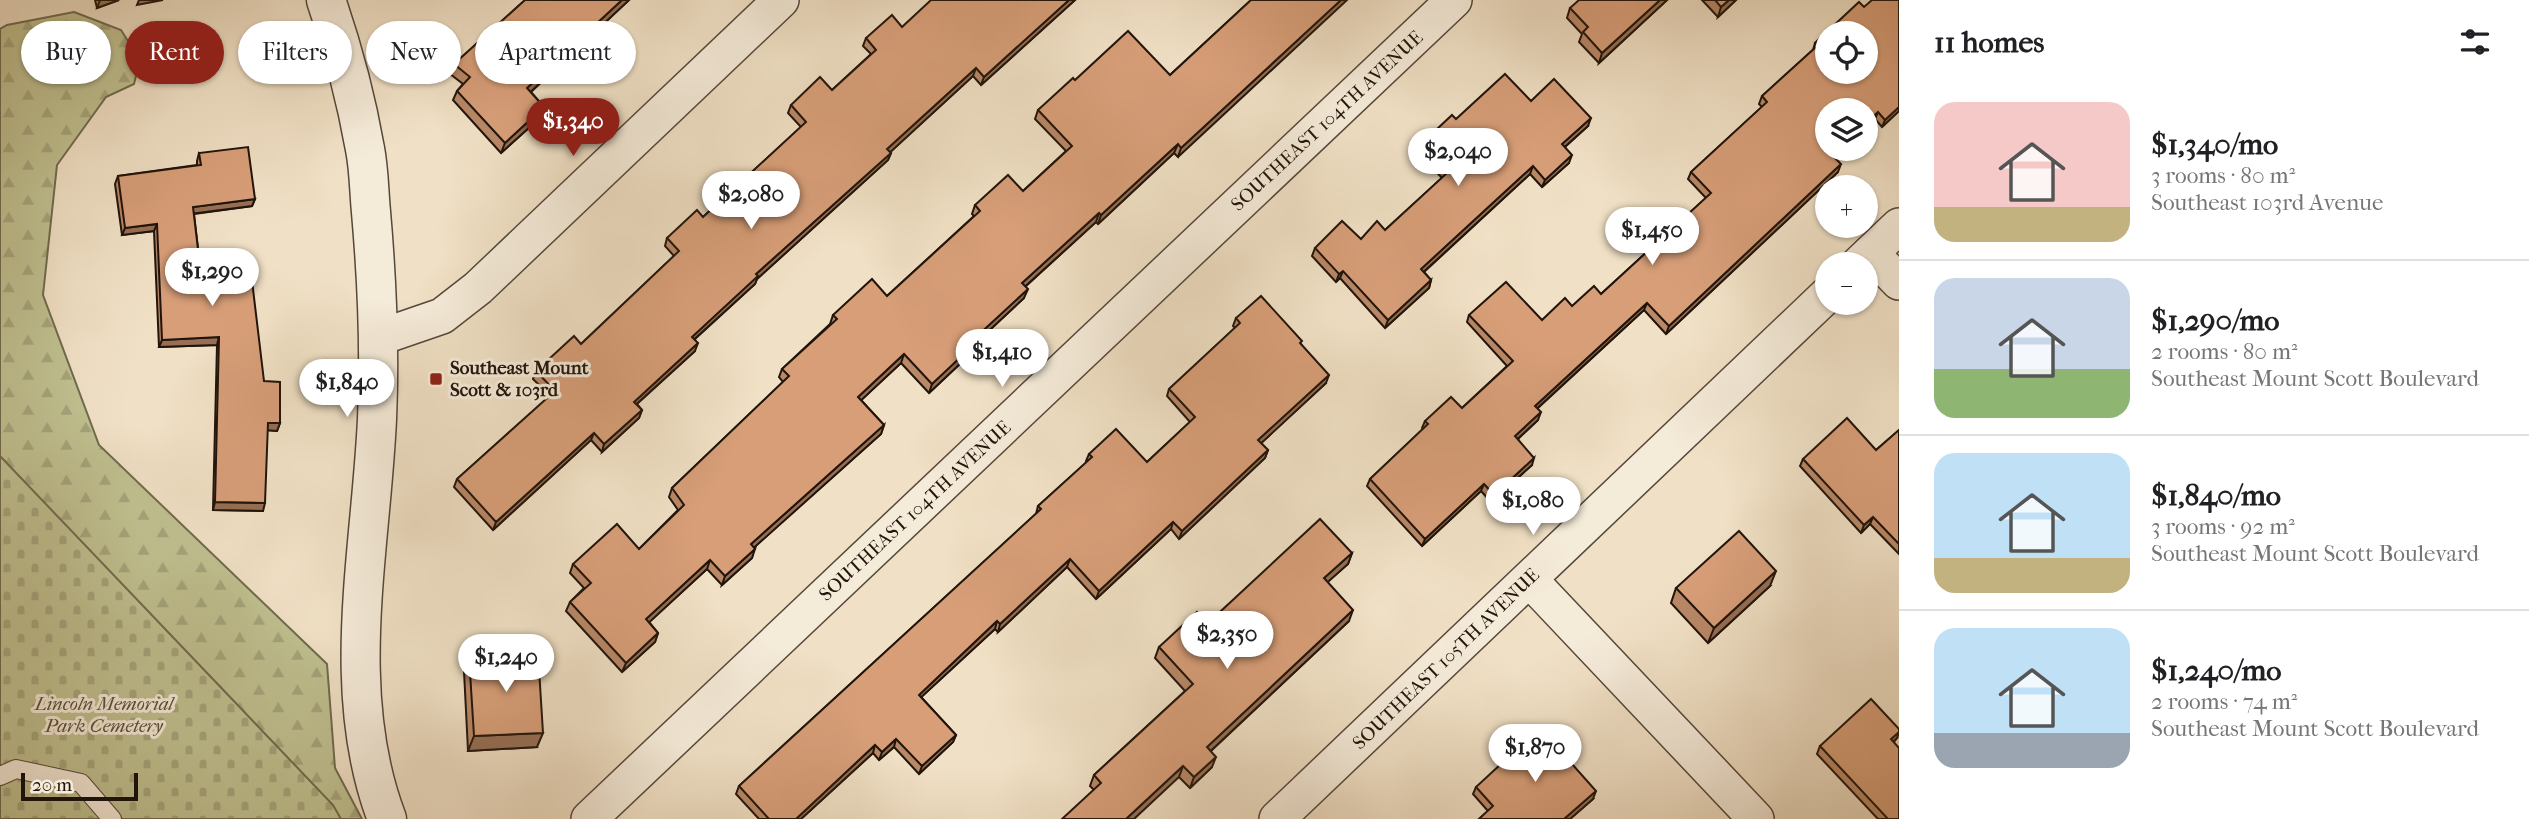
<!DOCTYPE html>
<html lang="en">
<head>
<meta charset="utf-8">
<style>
  :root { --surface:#fff; --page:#f6f6f6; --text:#202124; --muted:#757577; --line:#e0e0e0; --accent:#8f2418 }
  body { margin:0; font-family:"IM FELL French Canon",serif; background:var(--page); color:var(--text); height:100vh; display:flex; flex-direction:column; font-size:26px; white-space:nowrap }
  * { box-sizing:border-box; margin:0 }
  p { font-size:23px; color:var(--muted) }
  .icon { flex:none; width:38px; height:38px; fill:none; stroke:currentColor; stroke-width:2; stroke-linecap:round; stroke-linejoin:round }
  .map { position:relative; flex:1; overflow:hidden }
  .sheet { display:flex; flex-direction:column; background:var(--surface); width:630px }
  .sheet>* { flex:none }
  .hud { position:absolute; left:21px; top:21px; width:665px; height:63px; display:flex; gap:14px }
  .controls { position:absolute; left:1815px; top:21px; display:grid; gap:14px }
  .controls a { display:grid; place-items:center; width:63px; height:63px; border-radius:50%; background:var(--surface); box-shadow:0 2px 5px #0004; font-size:35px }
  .scale { position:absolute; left:21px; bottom:18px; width:117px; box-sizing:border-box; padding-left:7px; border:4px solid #21140b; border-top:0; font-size:19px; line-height:24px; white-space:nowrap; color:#21140b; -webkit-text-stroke:5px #f5ebd9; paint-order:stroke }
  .price { position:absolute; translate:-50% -60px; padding:0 16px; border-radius:24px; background:#fff; color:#222; font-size:23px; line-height:46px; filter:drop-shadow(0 2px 4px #0008) }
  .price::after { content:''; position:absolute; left:50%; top:42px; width:21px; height:16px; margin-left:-10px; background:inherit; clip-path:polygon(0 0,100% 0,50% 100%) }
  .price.on { background:var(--accent); color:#fff }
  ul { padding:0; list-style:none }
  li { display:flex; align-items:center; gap:21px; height:175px; padding:0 35px }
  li+li { border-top:2px solid var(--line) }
  li span { display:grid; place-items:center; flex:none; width:196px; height:140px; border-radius:21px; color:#555 }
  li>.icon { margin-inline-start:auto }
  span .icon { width:84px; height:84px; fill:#fffc; stroke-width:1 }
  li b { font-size:30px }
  h2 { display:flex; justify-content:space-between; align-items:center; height:84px; padding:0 35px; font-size:30px }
  .pill { padding:0 24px; border-radius:32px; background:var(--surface); box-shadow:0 2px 5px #0004; font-size:24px; line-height:63px }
  .pill.on { background:var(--accent); color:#fff }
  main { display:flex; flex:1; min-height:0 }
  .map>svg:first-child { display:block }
  .forest { fill:url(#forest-firs); stroke:#706a4e; stroke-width:2 }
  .cemetery { fill:url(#cemetery-stones); stroke:#706a4e; stroke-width:2 }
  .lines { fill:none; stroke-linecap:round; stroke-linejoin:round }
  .service-casing { stroke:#55473a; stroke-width:20 }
  .minor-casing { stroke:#55473a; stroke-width:38 }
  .tertiary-casing { stroke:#55473a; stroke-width:41 }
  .service { stroke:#f5ebd9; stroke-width:18 }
  .minor { stroke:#f5ebd9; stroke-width:35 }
  .tertiary { stroke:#f5ebd9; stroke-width:38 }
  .wall { fill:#b98867; stroke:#21140b; stroke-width:2 }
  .shaded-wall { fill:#966f54; stroke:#21140b; stroke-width:2 }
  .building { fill:#d79e78; stroke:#21140b; stroke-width:2; fill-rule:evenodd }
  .poi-dot { fill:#8f2418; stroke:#f5ebd9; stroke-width:2.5 }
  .labels { text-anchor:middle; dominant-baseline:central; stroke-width:6; stroke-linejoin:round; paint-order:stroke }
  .street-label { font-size:19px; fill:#21140b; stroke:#f5ebd9 }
  .poi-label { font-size:19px; font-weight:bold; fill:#21140b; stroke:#f5ebd9; text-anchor:start }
  .park-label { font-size:19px; font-style:italic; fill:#59503a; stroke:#f5ebd9 }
</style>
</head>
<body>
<main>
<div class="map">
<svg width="1899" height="819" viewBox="0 0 1899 819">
  <defs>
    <pattern id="forest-firs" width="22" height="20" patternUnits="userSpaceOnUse" patternTransform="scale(1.75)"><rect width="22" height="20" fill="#c0c090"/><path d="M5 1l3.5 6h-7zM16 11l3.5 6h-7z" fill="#a5a47b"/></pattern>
    <pattern id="cemetery-stones" width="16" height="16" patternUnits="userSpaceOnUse" patternTransform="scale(1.75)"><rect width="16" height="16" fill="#c0c090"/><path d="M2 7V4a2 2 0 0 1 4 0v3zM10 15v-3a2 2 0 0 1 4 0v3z" fill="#a5a47b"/></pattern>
  </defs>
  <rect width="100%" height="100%" fill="#f0e0c5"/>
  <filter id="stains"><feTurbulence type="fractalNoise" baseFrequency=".00286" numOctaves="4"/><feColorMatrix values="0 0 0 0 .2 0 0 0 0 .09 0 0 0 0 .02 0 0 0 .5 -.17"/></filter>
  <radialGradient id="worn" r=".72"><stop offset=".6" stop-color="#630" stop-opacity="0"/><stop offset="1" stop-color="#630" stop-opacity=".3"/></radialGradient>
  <polygon class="forest" points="74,12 121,30 140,60 134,84 106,97 57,165 43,295 99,445 327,664 335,768 362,819 123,819 0,712 0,29 7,25"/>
  <polygon class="cemetery" points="0,456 333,805 341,819 0,819"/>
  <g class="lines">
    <defs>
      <polyline id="service" points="0,776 16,769 81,783 112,819"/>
      <g id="minor">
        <polyline points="1871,253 1899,282"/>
        <polyline points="1859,264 1899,226"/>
        <polyline points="378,338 442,316 478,288 781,0"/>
        <polyline points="1530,580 1756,819"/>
        <polyline points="589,819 1454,0"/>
        <polyline points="1277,819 1827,295"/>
      </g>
      <path id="tertiary" d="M326 0C343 49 356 98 365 149 369 169 369 191 371 212 377 280 380 350 377 419 371 551 338 691 387 819"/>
    </defs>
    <use href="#service" class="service-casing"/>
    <use href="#minor" class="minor-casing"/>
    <use href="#tertiary" class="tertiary-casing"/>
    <use href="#service" class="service"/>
    <use href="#minor" class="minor"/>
    <use href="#tertiary" class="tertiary"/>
  </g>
  <g class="wall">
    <polygon points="95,0 119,0 97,8"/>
    <polygon points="525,0 629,0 531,92 544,107 541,117 501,153 453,100 457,91 463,84 450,74 454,64"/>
    <polygon points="1075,0 981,85 973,76 890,152 891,153 888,160 757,279 755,284 695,339 695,351 637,404 642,410 639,418 602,452 591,440 493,530 454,487 457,479 550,396 533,379 536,371 581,344 674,256 665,246 667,238 703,217 801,127 788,113 791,105 832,90 871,54 863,46 866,38 902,27"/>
    <polygon points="1251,0 1178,157 1174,153 1098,224 1096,222 1025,287 1024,298 965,353 962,362 929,393 901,363 861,400 884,425 881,434 754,547 752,558 722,585 707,569 649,622 658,633 655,642 622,672 566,611 570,602 584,588 570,573 573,564 639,549 678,510 669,497 672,488 783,382 779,377 782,369 830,324 833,315 887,296 974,216 972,214 975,205 1023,191 1066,151 1035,119 1038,110 1075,80 1170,75"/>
    <polygon points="1667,0 1599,63 1579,42 1582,34 1567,18 1570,8"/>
    <polygon points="1702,0 1736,0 1718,17"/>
    <polygon points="1899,0 1899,111 1882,127 1875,119 1866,128 1866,110 1827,149 1843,149 1834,157 1838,172 1666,334 1644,310 1538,408 1538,420 1518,439 1532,465 1491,502 1481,491 1422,546 1367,486 1370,479 1423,429 1422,428 1425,421 1462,408 1507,366 1467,322 1469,315 1542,320 1601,294 1706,198 1688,179 1691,172 1762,107 1759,104 1762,96 1813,50 1815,43 1864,7"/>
    <polygon points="1531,101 1588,126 1565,147 1569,163 1542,187 1530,174 1424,272 1431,280 1429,288 1385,328 1340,278 1336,282 1312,256 1315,248 1361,239 1385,230 1442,178 1418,152 1421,144 1456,119"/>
    <polygon points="199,153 255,199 252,206 194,214 200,266 264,381 280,423 277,431 267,430 263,511 213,510 217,345 159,347 154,231 122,235 115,184 118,176 197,165 197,161"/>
    <polygon points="1236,318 1301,344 1326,383 1261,443 1268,450 1265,458 1179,539 1171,529 1096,599 1067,567 998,632 995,629 921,697 956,735 953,742 919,774 894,747 879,760 873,753 801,819 759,819 736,794 739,786 1036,514 1038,506 1087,462 1086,461 1089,454 1147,462 1190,422 1167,396 1169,389 1235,328 1233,326"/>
    <polygon points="1899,430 1899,554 1870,524 1861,533 1800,466 1803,459 1876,450"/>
    <polygon points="1352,553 1348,564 1327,582 1349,621 1211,751 1212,767 1190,788 1179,777 1094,790 1090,786 1094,775 1185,691 1155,658 1159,647"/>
    <polygon points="1770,586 1708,643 1671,603 1676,588"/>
    <polygon points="469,656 537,747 468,751 464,671"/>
    <polygon points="1897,738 1894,742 1899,819 1878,819 1817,754 1820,746"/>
    <polygon points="1476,787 1593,799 1570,819 1479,819 1488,811 1473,794"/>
  </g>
  <g class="shaded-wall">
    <polygon points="100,0 119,0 97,8"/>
    <polygon points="139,0 163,0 137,5"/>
    <polygon points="622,0 629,0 524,98 527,88"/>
    <polygon points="1069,0 1075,0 981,85 984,77"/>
    <polygon points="1341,0 1347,0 1178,157 1181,148"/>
    <polygon points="1660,0 1667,0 1599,63 1602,53"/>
    <polygon points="1729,0 1736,0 1718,17 1721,7"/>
    <polygon points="976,68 973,76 885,157 887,149"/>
    <polygon points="544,107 541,117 501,153 505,143"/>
    <polygon points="1899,107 1899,111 1882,127 1885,120"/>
    <polygon points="1878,112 1875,119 1866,128 1866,123"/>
    <polygon points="1591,118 1588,126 1559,152 1562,144"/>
    <polygon points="1178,144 1174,153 1098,224 1101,215"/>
    <polygon points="1837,149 1843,149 1829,162 1831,154"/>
    <polygon points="891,153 888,160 757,279 755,284 689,344 692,337 756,274"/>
    <polygon points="1572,155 1569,163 1542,187 1545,180"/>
    <polygon points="1841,164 1838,172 1666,334 1669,326"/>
    <polygon points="1533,166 1530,174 1418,277 1421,269"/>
    <polygon points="255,199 252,206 190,214 193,207"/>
    <polygon points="1099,213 1096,222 1019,292 1022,283"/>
    <polygon points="157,224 154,231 122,235 125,228"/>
    <polygon points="1343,271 1340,278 1336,282 1339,274"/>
    <polygon points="1431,280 1429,288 1385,328 1388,320"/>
    <polygon points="1028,289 1024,298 965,353 962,362 929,393 932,384 962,350"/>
    <polygon points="1647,303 1644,310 1532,413 1535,406"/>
    <polygon points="219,337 217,345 159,347 162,340"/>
    <polygon points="698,343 695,351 631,409 634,402"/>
    <polygon points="904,354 901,363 855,406 858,397"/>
    <polygon points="1329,375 1326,383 1256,448 1258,440"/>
    <polygon points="642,410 639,418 602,452 604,444"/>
    <polygon points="1541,412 1538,420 1512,444 1515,436"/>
    <polygon points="268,423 280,423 277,431 265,430"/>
    <polygon points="884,425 881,434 748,553 751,544"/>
    <polygon points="594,433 591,440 493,530 496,522"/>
    <polygon points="1268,450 1265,458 1179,539 1182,531"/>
    <polygon points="1534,458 1532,465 1491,502 1494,495"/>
    <polygon points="1484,484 1481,491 1422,546 1425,539"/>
    <polygon points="215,502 265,503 263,511 213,510"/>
    <polygon points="1873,517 1870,524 1861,533 1864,525"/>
    <polygon points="1173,522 1171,529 1096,599 1099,591"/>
    <polygon points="755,549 752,558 722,585 725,576"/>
    <polygon points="1352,553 1348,564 1320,589 1324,578"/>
    <polygon points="1070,559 1067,567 998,632 1000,624"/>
    <polygon points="710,560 707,569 643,628 646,619"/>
    <polygon points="1776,571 1770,586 1708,643 1714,628"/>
    <polygon points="1353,610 1349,621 1203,758 1207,747"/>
    <polygon points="997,621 995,629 916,702 919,695"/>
    <polygon points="658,633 655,642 622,672 626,663"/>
    <polygon points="1899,732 1897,738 1888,747 1891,739"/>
    <polygon points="543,733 537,747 468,751 474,736"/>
    <polygon points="956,735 953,742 919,774 922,766"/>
    <polygon points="896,739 894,747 879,760 882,752"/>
    <polygon points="875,745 873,753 801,819 796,819"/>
    <polygon points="1216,757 1212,767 1190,788 1194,777"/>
    <polygon points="1183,766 1179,777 1134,819 1126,819"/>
    <polygon points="1596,791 1593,799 1570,819 1564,819"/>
  </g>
  <g class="building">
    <polygon points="525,0 622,0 527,88 544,107 505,143 457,91 470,77 454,64"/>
    <polygon points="931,0 1069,0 984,77 976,68 887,149 891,153 756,274 758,276 692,337 698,343 634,402 642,410 604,444 594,433 496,522 457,479 555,391 536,371 574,336 581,344 679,251 667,238 697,210 703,217 806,122 791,105 820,77 832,90 876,50 866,38 892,15 902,27"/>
    <polygon points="1251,0 1341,0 1181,148 1178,144 1101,215 1099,213 1022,283 1028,289 962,350 965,353 932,384 904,354 858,397 884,425 751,544 755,549 725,576 710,560 646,619 658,633 626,663 570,602 591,583 573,564 617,524 639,549 684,505 672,488 789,376 782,369 837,319 833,315 872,279 887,296 980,211 975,205 1008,175 1023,191 1072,146 1038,110 1073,78 1075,80 1128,31 1170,75"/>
    <polygon points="1579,0 1660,0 1602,53 1583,32 1588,27 1570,8"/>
    <polygon points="1715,0 1729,0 1721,7"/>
    <path d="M1872 0H1899V107L1885 120 1878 112 1866 123V110H1827V149H1837L1831 154 1841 164 1669 326 1647 303 1535 406 1541 412 1515 436 1534 458 1494 495 1484 484 1425 539 1370 479 1428 424 1425 421 1451 397 1462 408 1513 361 1469 315 1506 282 1542 320 1565 298 1572 306 1594 286 1601 294 1711 193 1691 172 1767 102 1762 96 1817 46 1815 43 1859 2 1864 7ZM1827 33H1866V72H1827Z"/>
    <polygon points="1505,74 1531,101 1554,79 1591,118 1562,144 1572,155 1545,180 1533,166 1421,269 1431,280 1388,320 1343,271 1339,274 1315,248 1342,221 1361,239 1377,221 1385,230 1447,173 1421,144 1452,115 1456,119"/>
    <polygon points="248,147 255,199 193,207 200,266 250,264 264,381 280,382 280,423 268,423 265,503 215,502 219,337 162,340 157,224 125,228 118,176 201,165 199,153"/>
    <polygon points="1261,296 1302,341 1300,343 1329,375 1258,440 1268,450 1182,531 1173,522 1099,591 1070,559 1000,624 997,621 919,695 956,735 922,766 896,739 882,752 875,745 796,819 769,819 739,786 1041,509 1038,506 1092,457 1089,454 1116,429 1147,462 1195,417 1169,389 1240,323 1236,318"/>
    <polygon points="1847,418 1876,450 1899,430 1899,544 1873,517 1864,525 1803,459"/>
    <polygon points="1320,519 1352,553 1324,578 1353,610 1207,747 1216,757 1194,777 1183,766 1126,819 1062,819 1101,783 1094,775 1193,684 1159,647 1197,612 1208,623"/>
    <polygon points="1739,531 1776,571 1714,628 1676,588"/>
    <polygon points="538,653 543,733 474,736 469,656"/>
    <polygon points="1871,699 1899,729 1899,732 1891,739 1899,748 1899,819 1888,819 1820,746"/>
    <polygon points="1540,728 1596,791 1564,819 1479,819 1493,806 1476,787"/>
  </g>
  <rect class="poi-dot" x="429" y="372" width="14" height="14" rx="3.5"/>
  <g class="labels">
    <g class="street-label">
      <text transform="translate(1327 121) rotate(-43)">SOUTHEAST 104TH AVENUE</text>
      <text transform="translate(915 511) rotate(-43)">SOUTHEAST 104TH AVENUE</text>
      <text transform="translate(1446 659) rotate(-44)">SOUTHEAST 105TH AVENUE</text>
    </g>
    <g class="poi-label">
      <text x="450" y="368">Southeast Mount<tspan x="450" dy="22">Scott &amp; 103rd</tspan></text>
    </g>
    <g class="park-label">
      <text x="104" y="704">Lincoln Memorial<tspan x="104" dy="22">Park Cemetery</tspan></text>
    </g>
  </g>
  <rect width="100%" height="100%" filter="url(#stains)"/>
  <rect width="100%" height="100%" fill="url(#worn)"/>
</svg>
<div class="controls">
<a><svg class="icon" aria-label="locate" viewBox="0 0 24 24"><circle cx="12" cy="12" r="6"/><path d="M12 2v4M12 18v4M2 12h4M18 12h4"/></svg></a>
<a><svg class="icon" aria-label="layers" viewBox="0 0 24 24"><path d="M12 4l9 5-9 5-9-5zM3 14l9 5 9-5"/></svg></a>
<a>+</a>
<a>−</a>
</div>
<div class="scale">20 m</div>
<b class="price on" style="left:573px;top:158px">$1,340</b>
<b class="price" style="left:1458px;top:188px">$2,040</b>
<b class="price" style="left:751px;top:231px">$2,080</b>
<b class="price" style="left:1652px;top:267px">$1,450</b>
<b class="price" style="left:212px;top:308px">$1,290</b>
<b class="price" style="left:1002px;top:389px">$1,410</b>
<b class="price" style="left:347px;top:419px">$1,840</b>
<b class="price" style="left:1533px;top:537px">$1,080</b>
<b class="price" style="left:1227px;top:671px">$2,350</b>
<b class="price" style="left:506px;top:694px">$1,240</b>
<b class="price" style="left:1535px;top:784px">$1,870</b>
<div class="hud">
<a class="pill">Buy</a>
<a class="pill on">Rent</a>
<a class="pill">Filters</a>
<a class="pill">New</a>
<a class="pill">Apartment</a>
</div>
</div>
<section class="sheet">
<h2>11 homes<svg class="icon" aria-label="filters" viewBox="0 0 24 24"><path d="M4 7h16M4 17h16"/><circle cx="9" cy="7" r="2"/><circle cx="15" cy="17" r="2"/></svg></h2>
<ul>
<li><span style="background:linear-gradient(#f6c9c9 75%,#c2b280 0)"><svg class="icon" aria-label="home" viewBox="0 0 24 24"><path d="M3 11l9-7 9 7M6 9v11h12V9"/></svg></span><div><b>$1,340/mo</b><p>3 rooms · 80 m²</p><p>Southeast 103rd Avenue</p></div></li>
<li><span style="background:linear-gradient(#c9d6e8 65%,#8fb573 0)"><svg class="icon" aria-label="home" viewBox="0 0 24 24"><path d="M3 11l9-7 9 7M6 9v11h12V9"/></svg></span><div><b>$1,290/mo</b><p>2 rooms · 80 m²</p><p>Southeast Mount Scott Boulevard</p></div></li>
<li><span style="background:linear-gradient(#bfe0f5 75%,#c2b280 0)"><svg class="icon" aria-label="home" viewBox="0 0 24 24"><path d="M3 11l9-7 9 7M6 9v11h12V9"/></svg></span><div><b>$1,840/mo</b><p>3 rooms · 92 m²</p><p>Southeast Mount Scott Boulevard</p></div></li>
<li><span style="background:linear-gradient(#bfe0f5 75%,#9aa5b1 0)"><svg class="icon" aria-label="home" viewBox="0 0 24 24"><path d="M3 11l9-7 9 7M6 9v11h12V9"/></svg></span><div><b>$1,240/mo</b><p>2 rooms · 74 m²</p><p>Southeast Mount Scott Boulevard</p></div></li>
</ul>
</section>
</main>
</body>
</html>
